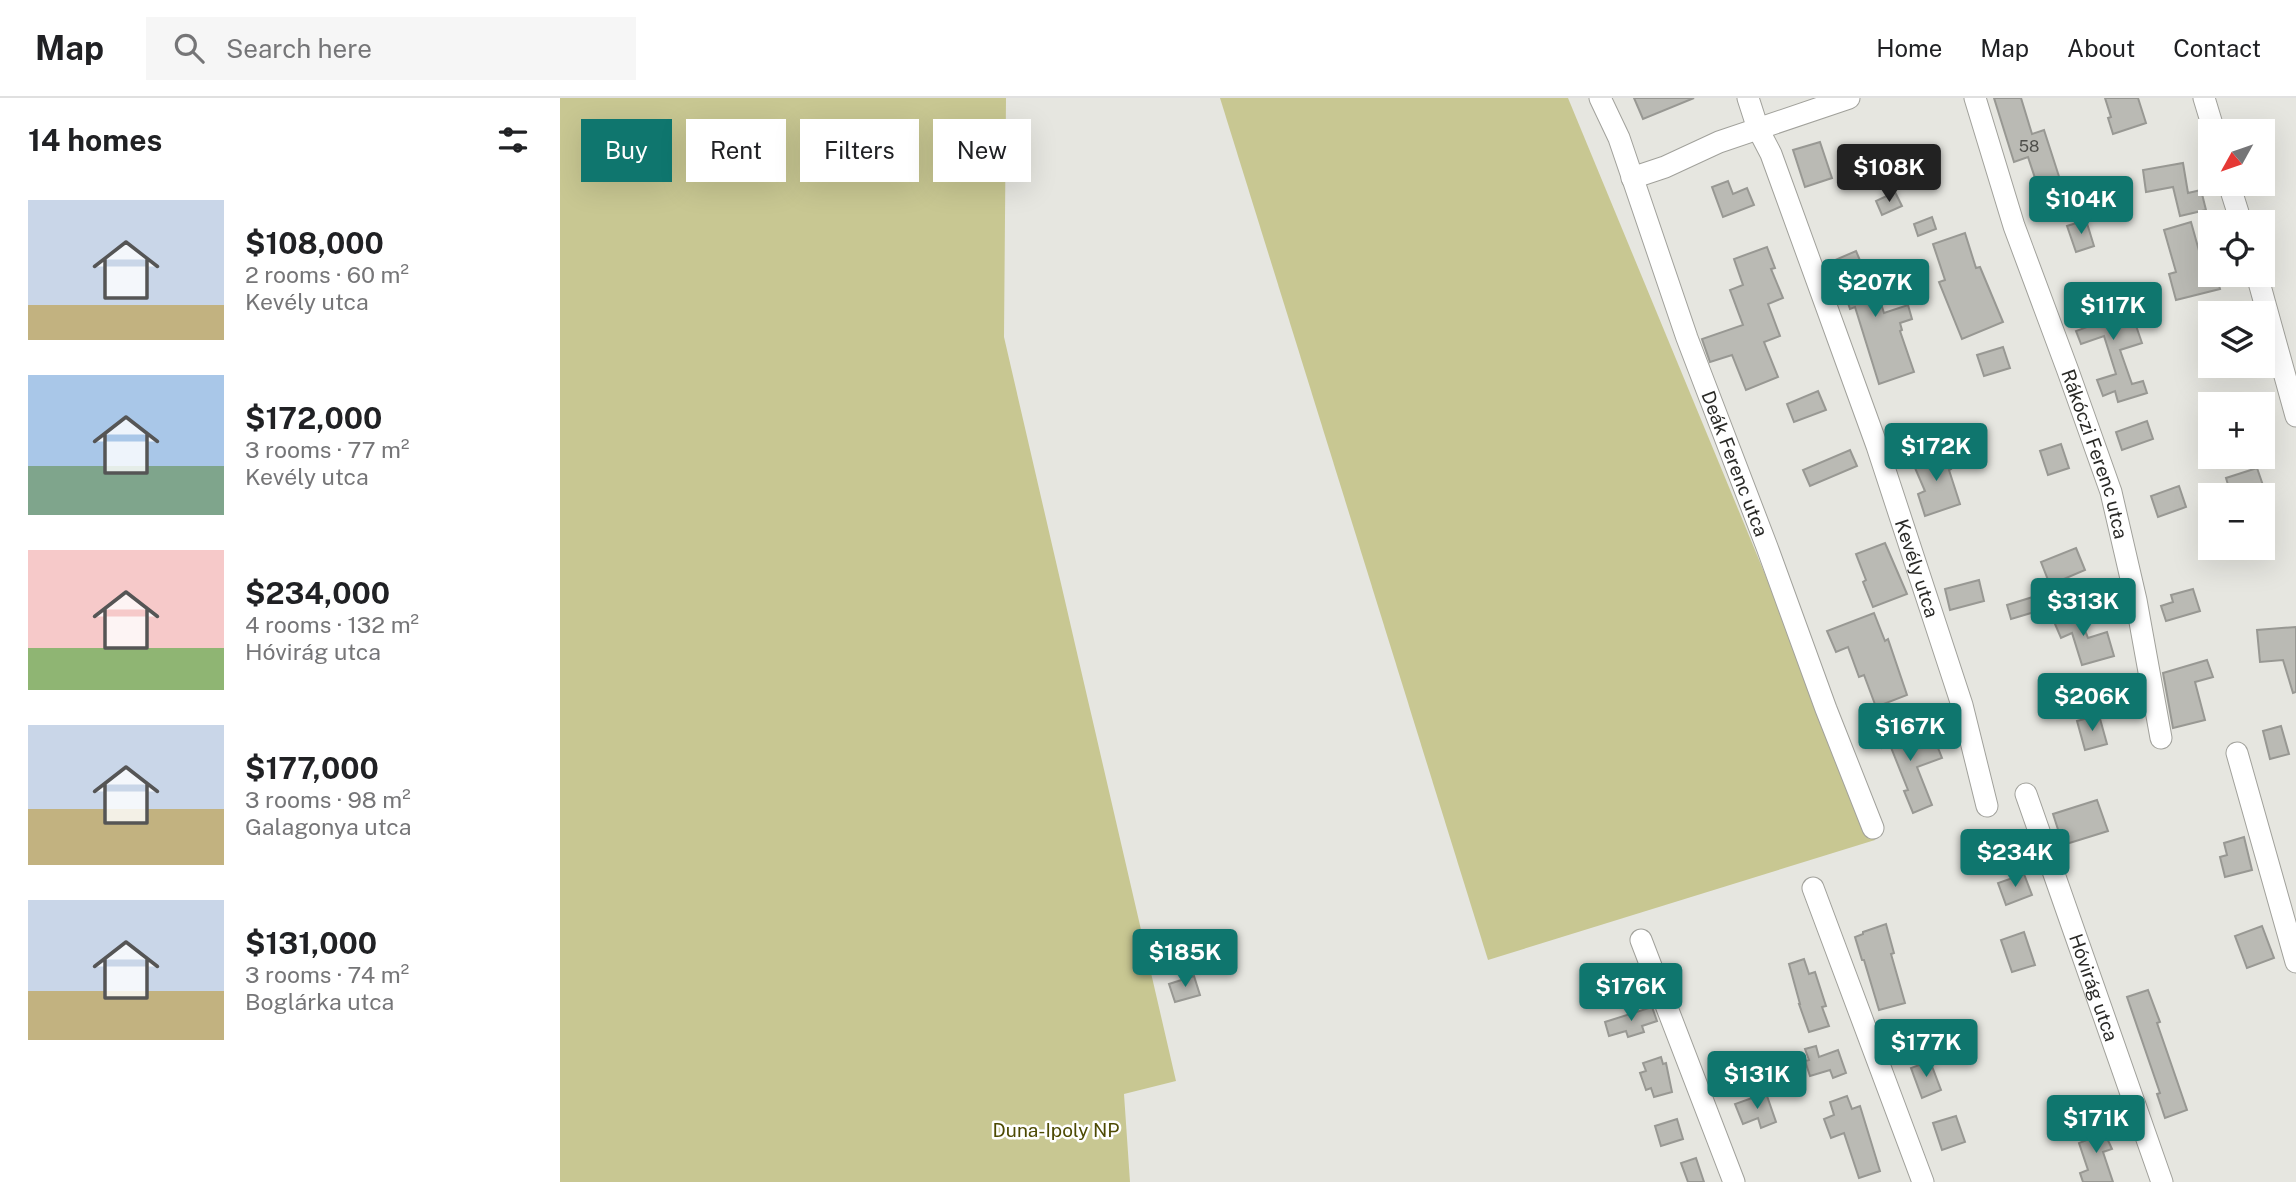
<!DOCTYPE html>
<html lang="en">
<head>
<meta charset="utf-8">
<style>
  :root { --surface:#fff; --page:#f6f6f6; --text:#202124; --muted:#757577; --line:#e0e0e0; --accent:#0f766e }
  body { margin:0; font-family:"Public Sans",sans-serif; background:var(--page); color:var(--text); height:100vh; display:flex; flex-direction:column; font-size:26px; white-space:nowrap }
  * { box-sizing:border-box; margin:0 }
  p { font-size:23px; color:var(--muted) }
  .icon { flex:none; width:38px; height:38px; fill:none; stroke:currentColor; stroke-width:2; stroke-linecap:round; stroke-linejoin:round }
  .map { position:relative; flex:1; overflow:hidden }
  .sheet { display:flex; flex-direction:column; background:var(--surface); width:560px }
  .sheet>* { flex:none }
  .top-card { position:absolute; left:21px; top:21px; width:665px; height:63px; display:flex; gap:14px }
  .needle { width:46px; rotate:230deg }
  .tools { position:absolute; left:1638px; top:21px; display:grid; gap:14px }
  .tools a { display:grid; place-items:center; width:77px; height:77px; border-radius:0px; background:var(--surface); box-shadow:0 7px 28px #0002; font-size:35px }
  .price { position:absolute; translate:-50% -60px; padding:0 16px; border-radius:7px; background:var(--accent); color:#fff; font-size:23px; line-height:46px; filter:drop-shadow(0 2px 4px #0008) }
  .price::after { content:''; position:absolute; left:50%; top:42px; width:21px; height:16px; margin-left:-10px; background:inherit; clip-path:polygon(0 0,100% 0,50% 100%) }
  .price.current { background:#222; color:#fff }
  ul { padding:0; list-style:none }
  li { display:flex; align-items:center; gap:21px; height:175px; padding:0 28px }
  li span { display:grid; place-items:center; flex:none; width:196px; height:140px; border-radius:0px; color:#555 }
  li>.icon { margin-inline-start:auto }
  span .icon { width:84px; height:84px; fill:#fffc; stroke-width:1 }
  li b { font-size:30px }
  h2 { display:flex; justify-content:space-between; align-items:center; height:84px; padding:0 28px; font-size:30px }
  .chip { padding:0 24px; border-radius:0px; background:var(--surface); box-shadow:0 7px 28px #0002; font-size:24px; line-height:63px }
  .chip.current { background:var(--accent); color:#fff }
  header { display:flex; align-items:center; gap:42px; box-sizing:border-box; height:98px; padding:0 35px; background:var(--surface); border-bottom:2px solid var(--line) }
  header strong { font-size:33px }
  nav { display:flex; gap:38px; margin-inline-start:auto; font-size:24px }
  .search { width:490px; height:63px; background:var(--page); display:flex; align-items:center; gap:18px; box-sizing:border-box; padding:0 24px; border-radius:0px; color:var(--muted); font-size:26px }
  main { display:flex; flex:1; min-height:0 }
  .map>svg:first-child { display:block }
  .green { fill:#c8c792 }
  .building { fill:#babab4; stroke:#989893; stroke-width:2 }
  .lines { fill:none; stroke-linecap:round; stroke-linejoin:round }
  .minor-casing { stroke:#a1a19b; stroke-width:23 }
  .minor { stroke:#fff; stroke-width:21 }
  .labels { text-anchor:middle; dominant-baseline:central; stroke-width:5; stroke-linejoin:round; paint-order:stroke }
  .number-label { font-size:16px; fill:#4e4e4a }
  .street-label { font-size:19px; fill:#2a2a27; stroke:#fffffe }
  .park-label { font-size:19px; fill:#4d4a02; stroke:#fffffe }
</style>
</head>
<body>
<header>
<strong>Map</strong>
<div class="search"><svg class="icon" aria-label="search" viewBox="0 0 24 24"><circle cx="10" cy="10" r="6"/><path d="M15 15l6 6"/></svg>Search here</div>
<nav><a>Home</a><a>Map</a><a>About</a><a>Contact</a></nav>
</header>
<main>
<section class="sheet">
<h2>14 homes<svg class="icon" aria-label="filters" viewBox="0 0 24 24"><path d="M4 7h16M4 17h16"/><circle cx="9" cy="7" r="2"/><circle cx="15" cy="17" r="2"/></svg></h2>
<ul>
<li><span style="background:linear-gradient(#c9d6e8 75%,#c2b280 0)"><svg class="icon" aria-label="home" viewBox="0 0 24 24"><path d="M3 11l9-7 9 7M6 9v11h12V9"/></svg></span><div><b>$108,000</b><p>2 rooms · 60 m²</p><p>Kevély utca</p></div></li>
<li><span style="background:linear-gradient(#a9c7e8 65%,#7fa58c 0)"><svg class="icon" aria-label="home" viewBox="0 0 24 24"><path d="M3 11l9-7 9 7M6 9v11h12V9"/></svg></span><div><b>$172,000</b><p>3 rooms · 77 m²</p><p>Kevély utca</p></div></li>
<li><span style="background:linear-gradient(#f6c9c9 70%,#8fb573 0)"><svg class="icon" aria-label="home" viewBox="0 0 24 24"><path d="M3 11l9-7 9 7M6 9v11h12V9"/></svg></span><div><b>$234,000</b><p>4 rooms · 132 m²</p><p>Hóvirág utca</p></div></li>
<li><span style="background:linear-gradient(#c9d6e8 60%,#c2b280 0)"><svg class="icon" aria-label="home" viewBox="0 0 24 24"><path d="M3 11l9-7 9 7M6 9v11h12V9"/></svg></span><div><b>$177,000</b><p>3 rooms · 98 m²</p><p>Galagonya utca</p></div></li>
<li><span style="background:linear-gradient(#c9d6e8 65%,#c2b280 0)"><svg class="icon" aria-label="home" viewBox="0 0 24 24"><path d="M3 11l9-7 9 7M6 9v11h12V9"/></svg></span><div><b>$131,000</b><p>3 rooms · 74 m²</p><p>Boglárka utca</p></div></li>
</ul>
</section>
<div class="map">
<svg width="1736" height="1084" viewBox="0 0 1736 1084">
  <rect width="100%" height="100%" fill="#e6e6e0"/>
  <g class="green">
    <polygon points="0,0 446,0 444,239 616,983 564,996 570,1084 0,1084"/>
    <polygon points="660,0 1008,0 1315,742 928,862"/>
  </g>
  <g class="building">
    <polygon points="1074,0 1134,0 1083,21"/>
    <polygon points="1434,0 1461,0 1472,36 1484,32 1505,97 1483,104 1468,59 1454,64"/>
    <polygon points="1545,0 1578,0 1586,25 1553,36 1548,20 1551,19"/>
    <polygon points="1260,44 1272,80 1245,89 1233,52"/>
    <polygon points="1623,65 1628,95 1641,92 1646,112 1620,118 1613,89 1586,94 1583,72"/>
    <polygon points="1168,83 1173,96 1187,90 1194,107 1163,119 1152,89"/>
    <polygon points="1335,94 1342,108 1322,117 1316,103"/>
    <polygon points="1372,119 1376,131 1358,138 1354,126"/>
    <polygon points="1526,122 1534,148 1516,154 1507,128"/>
    <polygon points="1631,124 1643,167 1650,165 1650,177 1656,177 1660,191 1616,202 1609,176 1616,174 1604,132"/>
    <polygon points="1405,135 1416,170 1420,169 1443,224 1402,241 1379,184 1385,182 1373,146"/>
    <polygon points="1207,149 1215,170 1211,171 1223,200 1208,206 1220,238 1204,244 1218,279 1186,292 1172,257 1150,264 1142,241 1183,227 1170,192 1183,187 1174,161"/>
    <polygon points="1296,153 1307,179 1312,177 1324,215 1348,207 1352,221 1340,225 1342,232 1340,233 1354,274 1319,286 1295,209 1290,211 1278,176 1271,178 1266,166"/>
    <polygon points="1556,192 1567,224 1574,222 1582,245 1560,252 1572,286 1583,283 1587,295 1558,304 1555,293 1543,298 1537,282 1556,276 1544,238 1521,246 1516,233 1530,228 1522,203"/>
    <polygon points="1443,249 1450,270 1424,278 1417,257"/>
    <polygon points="1258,293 1266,312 1234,324 1227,306"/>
    <polygon points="1587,323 1593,341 1562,352 1556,334"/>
    <polygon points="1501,346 1509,370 1488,377 1480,353"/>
    <polygon points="1382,350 1391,371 1389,372 1400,406 1365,418 1358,396 1365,393 1352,363"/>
    <polygon points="1290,352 1297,368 1250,388 1243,372"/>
    <polygon points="1697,370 1705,393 1692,397 1671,397 1666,380"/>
    <polygon points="1619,388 1626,409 1598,419 1591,398"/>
    <polygon points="1325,445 1347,496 1313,509 1303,484 1306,482 1296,456"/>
    <polygon points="1516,450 1525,472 1490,487 1481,464"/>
    <polygon points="1419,482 1424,503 1390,512 1385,491"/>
    <polygon points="1633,491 1640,513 1606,523 1601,508 1613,504 1611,497"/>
    <polygon points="1476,498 1481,512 1451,521 1447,507"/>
    <polygon points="1515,509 1528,540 1547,534 1554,558 1522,567 1512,535 1501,540 1492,519"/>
    <polygon points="1314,515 1325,543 1328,541 1347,597 1316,609 1304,577 1299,579 1288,549 1276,554 1267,533"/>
    <polygon points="1736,529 1736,594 1733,595 1723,562 1700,564 1697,532"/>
    <polygon points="1647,562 1653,579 1635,584 1645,622 1613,630 1603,575"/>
    <polygon points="1516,579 1522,597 1491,608 1485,590"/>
    <polygon points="1539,617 1547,646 1525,652 1517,623"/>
    <polygon points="1332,623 1344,651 1374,640 1382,660 1357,669 1372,707 1353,715 1344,693 1348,692 1330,647 1322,650 1314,630"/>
    <polygon points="1721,628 1729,656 1710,661 1703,633"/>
    <polygon points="1537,702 1548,733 1503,747 1493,716"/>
    <polygon points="1684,739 1692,772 1665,779 1660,759 1667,757 1664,745"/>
    <polygon points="1464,776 1472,797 1446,807 1438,785"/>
    <polygon points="1326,826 1334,855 1331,856 1345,905 1319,912 1304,862 1302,862 1295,839 1303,836 1303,834"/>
    <polygon points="1702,828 1714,860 1687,870 1675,838"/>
    <polygon points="1464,834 1475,867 1452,874 1441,842"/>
    <polygon points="1244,861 1249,876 1255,874 1266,908 1262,909 1269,928 1249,934 1239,906 1240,906 1229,866"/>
    <polygon points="634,878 640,897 615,904 609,886"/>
    <polygon points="1588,892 1600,924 1597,925 1627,1012 1605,1020 1597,996 1600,995 1567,899"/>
    <polygon points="1092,909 1097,923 1082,928 1084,934 1068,939 1066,933 1049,938 1045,924"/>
    <polygon points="1256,948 1259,959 1278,952 1286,975 1273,980 1270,972 1250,978 1245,963 1249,962 1245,951"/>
    <polygon points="1101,959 1103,966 1106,965 1112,994 1094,999 1091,990 1086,992 1080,975 1086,973 1083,965"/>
    <polygon points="1370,963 1381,992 1362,1000 1351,970"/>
    <polygon points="1206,995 1216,1024 1201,1030 1198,1020 1183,1026 1175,1006"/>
    <polygon points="1287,998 1292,1011 1300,1008 1320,1073 1299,1080 1284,1035 1271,1040 1264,1021 1274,1017 1270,1004"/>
    <polygon points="1396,1018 1405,1044 1382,1052 1373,1025"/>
    <polygon points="1117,1021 1123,1041 1101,1048 1095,1028"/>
    <polygon points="1539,1023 1552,1051 1543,1054 1553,1084 1523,1084 1520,1075 1528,1072 1519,1045 1527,1042 1523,1029"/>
    <polygon points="1136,1060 1144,1084 1128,1084 1121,1065"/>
  </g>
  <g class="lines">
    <defs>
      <g id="minor">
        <path id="s1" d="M1040 0 1059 40 1127 240 1207 449 1266 611 1313 730"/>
        <path id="s2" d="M1188 0 1198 31 1211 56 1317 348 1402 607 1427 708"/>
        <path id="s3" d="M1415 0 1454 128 1508 273 1551 394 1576 502 1601 640"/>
        <polyline points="1644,0 1654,33"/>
        <polyline points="1072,80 1105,69 1159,44 1289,0"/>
        <polyline points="1669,86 1681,124"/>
        <polyline points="1697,177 1736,318"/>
        <polyline points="1677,655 1736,864"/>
        <path id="s4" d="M1466 696 1602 1084"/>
        <polyline points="1253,790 1363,1084"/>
        <polyline points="1081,842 1174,1084"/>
      </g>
    </defs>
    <use href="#minor" class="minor-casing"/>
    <use href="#minor" class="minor"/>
  </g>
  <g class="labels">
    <g class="number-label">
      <text x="1469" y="48">58</text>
    </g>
    <g class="street-label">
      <text stroke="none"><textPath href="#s3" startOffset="376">Rákóczi Ferenc utca</textPath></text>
      <text stroke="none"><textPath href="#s1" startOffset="390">Deák Ferenc utca</textPath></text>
      <text stroke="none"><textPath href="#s2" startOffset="500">Kevély utca</textPath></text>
      <text stroke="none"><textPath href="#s4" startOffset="205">Hóvirág utca</textPath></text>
    </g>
    <g class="park-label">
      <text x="496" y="1032">Duna-Ipoly NP</text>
    </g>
  </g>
</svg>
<div class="tools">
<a><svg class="needle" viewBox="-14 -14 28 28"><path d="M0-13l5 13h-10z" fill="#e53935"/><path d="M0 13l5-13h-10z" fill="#757577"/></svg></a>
<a><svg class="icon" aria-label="locate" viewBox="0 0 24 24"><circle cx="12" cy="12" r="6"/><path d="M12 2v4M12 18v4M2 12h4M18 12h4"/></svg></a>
<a><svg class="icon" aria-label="layers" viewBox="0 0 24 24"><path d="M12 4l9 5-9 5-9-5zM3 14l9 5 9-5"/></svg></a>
<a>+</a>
<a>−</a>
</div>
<b class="price current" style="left:1329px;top:106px">$108K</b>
<b class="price" style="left:1521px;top:138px">$104K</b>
<b class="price" style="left:1315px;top:221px">$207K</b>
<b class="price" style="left:1553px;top:244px">$117K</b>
<b class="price" style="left:1376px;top:385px">$172K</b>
<b class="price" style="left:1523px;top:540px">$313K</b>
<b class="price" style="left:1532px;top:635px">$206K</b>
<b class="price" style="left:1350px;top:665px">$167K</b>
<b class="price" style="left:1455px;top:791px">$234K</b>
<b class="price" style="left:625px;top:891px">$185K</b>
<b class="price" style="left:1071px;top:925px">$176K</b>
<b class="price" style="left:1366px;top:981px">$177K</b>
<b class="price" style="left:1197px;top:1013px">$131K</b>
<b class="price" style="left:1536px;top:1057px">$171K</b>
<div class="top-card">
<a class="chip current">Buy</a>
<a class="chip">Rent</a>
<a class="chip">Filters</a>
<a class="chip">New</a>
</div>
</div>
</main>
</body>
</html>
